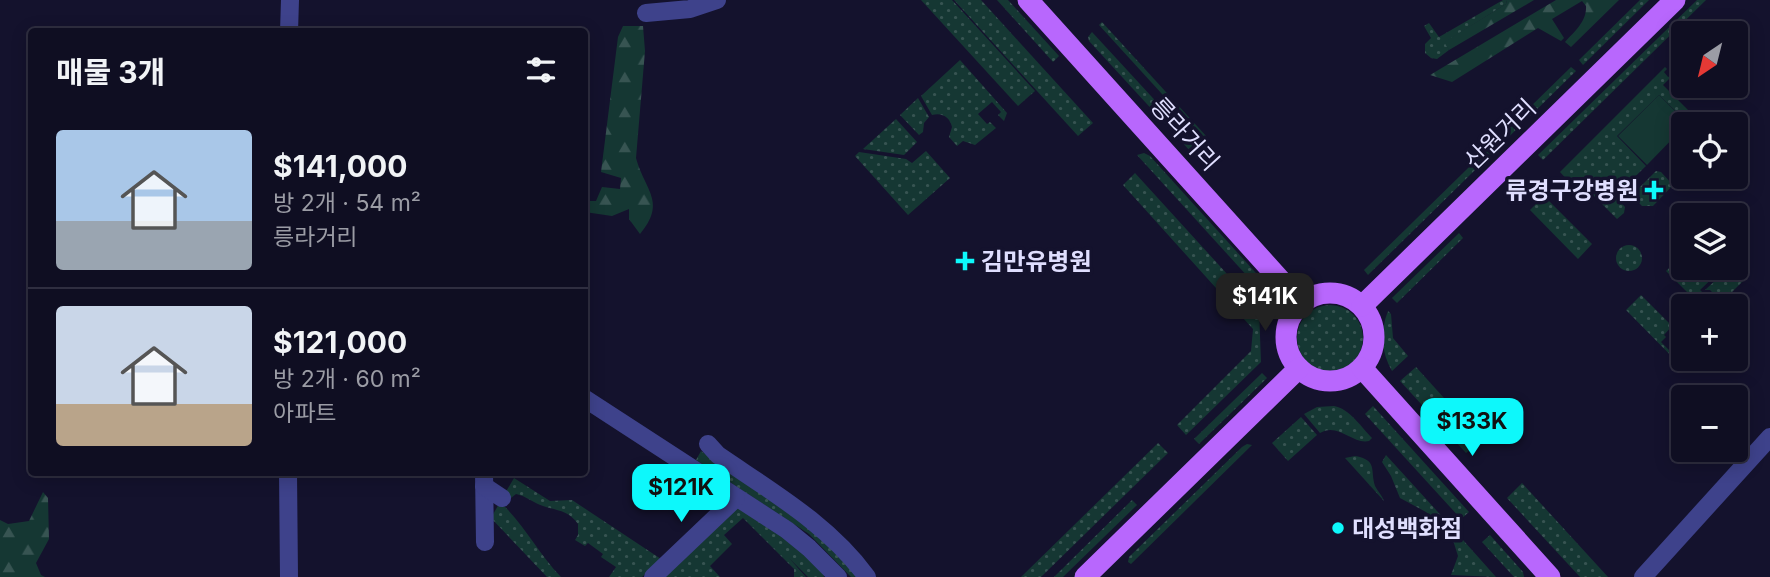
<!DOCTYPE html>
<html lang="ko">
<head>
<meta charset="utf-8">
<style>
  :root { --surface:#0f0e22; --page:#1d1c2f; --text:#f1f3f6; --muted:#9b9ca5; --line:#2f2e40; --accent:#0df8fb }
  body { margin:0; font-family:Inter,"Noto Sans KR",sans-serif; background:var(--page); color:var(--text); height:100vh; display:flex; flex-direction:column; font-size:26px; white-space:nowrap }
  * { box-sizing:border-box; margin:0 }
  p { font-size:23px; color:var(--muted) }
  .icon { flex:none; width:38px; height:38px; fill:none; stroke:currentColor; stroke-width:2; stroke-linecap:round; stroke-linejoin:round }
  .map { position:relative; flex:1; overflow:hidden }
  .panel { position:absolute; left:28px; top:28px; width:560px; height:448px; display:flex; flex-direction:column; background:var(--surface); border-radius:7px; box-shadow:0 4px 18px #0003,0 0 0 2px var(--line) }
  .panel>* { flex:none }
  .needle { width:46px; rotate:215deg }
  .tools { position:absolute; left:1671px; top:21px; display:grid; gap:14px }
  .tools a { display:grid; place-items:center; width:77px; height:77px; border-radius:7px; background:var(--surface); box-shadow:0 4px 18px #0003,0 0 0 2px var(--line); font-size:35px }
  .price { position:absolute; translate:-50% -60px; padding:0 16px; border-radius:14px; background:var(--accent); color:#111; font-size:23px; line-height:46px; filter:drop-shadow(0 2px 4px #0008) }
  .price::after { content:''; position:absolute; left:50%; top:42px; width:21px; height:16px; margin-left:-10px; background:inherit; clip-path:polygon(0 0,100% 0,50% 100%) }
  .price.selected { background:#222; color:#fff }
  ul { padding:0; list-style:none }
  li { display:flex; align-items:center; gap:21px; height:175px; padding:0 28px }
  li+li { border-top:2px solid var(--line) }
  li span { display:grid; place-items:center; flex:none; width:196px; height:140px; border-radius:7px; color:#555 }
  li>.icon { margin-inline-start:auto }
  span .icon { width:84px; height:84px; fill:#fffc; stroke-width:1 }
  li b { font-size:30px }
  h2 { display:flex; justify-content:space-between; align-items:center; height:84px; padding:0 28px; font-size:30px }
  .map>svg:first-child { display:block }
  .grass { fill:url(#grass-dots) }
  .forest { fill:url(#forest-firs) }
  .park { fill:#153733 }
  .lines { fill:none; stroke-linecap:round; stroke-linejoin:round }
  .minor { stroke:#3e428b; stroke-width:18 }
  .major { stroke:#b867fd; stroke-width:21 }
  .poi-dot { fill:#0df8fb; stroke:#14122d; stroke-width:2.5 }
  .labels { text-anchor:middle; dominant-baseline:central; stroke-width:7; stroke-linejoin:round; paint-order:stroke }
  .street-label { font-size:24px; fill:#dfdefe; stroke:#14122d }
  .poi-label { font-size:24px; font-weight:bold; fill:#dfdefe; stroke:#14122d; text-anchor:start }
</style>
</head>
<body>
<div class="map">
<svg width="1770" height="577" viewBox="0 0 1770 577">
  <defs>
    <pattern id="grass-dots" width="8" height="8" patternUnits="userSpaceOnUse" patternTransform="scale(1.75)"><rect width="8" height="8" fill="#153733"/><path d="M2 2h.1M6 6h.1" fill="none" stroke="#375452" stroke-width="1.8" stroke-linecap="round"/></pattern>
    <pattern id="forest-firs" width="22" height="20" patternUnits="userSpaceOnUse" patternTransform="scale(1.75)"><rect width="22" height="20" fill="#153733"/><path d="M5 1l3.5 6h-7zM16 11l3.5 6h-7z" fill="#375452"/></pattern>
  </defs>
  <rect width="100%" height="100%" fill="#14122d"/>
  <g class="grass">
    <polygon points="921,0 952,0 1035,91 1018,106"/>
    <polygon points="954,0 981,0 1093,123 1078,136"/>
    <polygon points="997,0 1008,0 1059,56 1053,62"/>
    <polygon points="1503,0 1507,0 1506,4 1445,42 1449,50 1437,59 1431,58 1425,53 1425,44 1431,38 1424,26 1429,23 1439,37"/>
    <polygon points="1640,0 1649,0 1583,65 1579,60"/>
    <polygon points="1697,0 1706,0 1543,160 1538,155"/>
    <polygon points="1102,22 1207,137 1204,140 1099,25"/>
    <polygon points="1092,32 1198,147 1191,152 1089,41 1088,37"/>
    <path d="M960 60 1007 113 1004 121 998 115 1001 112 992 102 978 114 987 124 990 122 996 128 975 145 963 141 957 146 949 137 952 127C950 117 942 112 932 115L921 96Z"/>
    <polygon points="1571,67 1576,71 1368,275 1364,270"/>
    <polygon points="1665,67 1667,69 1664,72 1668,77 1673,75 1663,85 1702,124 1689,124 1659,95 1617,136 1646,166 1615,196 1625,207 1624,213 1617,219 1578,180 1572,185 1560,172"/>
    <polygon points="918,98 929,117 924,123 923,132 919,135 900,115"/>
    <polygon points="896,119 917,142 904,155 863,149"/>
    <polygon points="926,151 950,178 908,215 855,156 859,152 906,159 912,163"/>
    <polygon points="1144,153 1150,156 1265,283 1259,289 1137,155"/>
    <polygon points="1656,171 1661,172 1673,185 1653,206 1642,206 1635,199 1634,193"/>
    <polygon points="1135,173 1259,309 1261,362 1186,435 1177,425 1251,351 1253,329 1123,185"/>
    <polygon points="1544,196 1592,244 1578,259 1530,210"/>
    <polygon points="1459,233 1463,238 1397,303 1392,298"/>
    <circle cx="1629" cy="258" r="13"/>
    <polygon points="1736,264 1748,276 1722,302 1710,290 1705,290 1720,276 1723,277 1731,268 1736,268"/>
    <polygon points="1671,266 1677,272 1683,266 1684,268 1723,268 1700,290 1704,294 1697,302 1666,271"/>
    <polygon points="1641,295 1672,326 1664,335 1666,337 1661,342 1671,352 1676,347 1681,352 1677,356 1689,368 1686,371 1626,310"/>
    <circle cx="1330" cy="338" r="33"/>
    <path d="M1388 311 1391 314 1393 338 1408 356 1392 371C1381 352 1380 331 1388 311Z"/>
    <polygon points="1416,367 1482,440 1466,453 1400,381"/>
    <polygon points="1262,373 1267,378 1199,444 1194,439"/>
    <path d="M1334 406C1350 409 1361 427 1372 438L1369 441C1353 445 1338 422 1320 433L1304 414 1317 407Z"/>
    <polygon points="1373,406 1469,512 1461,519 1365,414"/>
    <polygon points="1301,417 1317,435 1288,461 1272,443"/>
    <polygon points="1158,443 1168,453 1041,577 1021,577"/>
    <polygon points="1247,444 1252,445 1131,564 1128,562 1129,557 1242,447"/>
    <polygon points="701,451 818,529 861,577 851,577 809,534 696,460"/>
    <polygon points="1386,455 1447,522 1439,523 1426,512 1400,498 1391,476 1382,462"/>
    <path d="M1355 456C1378 460 1370 470 1375 486 1378 492 1382 495 1384 501L1345 458Z"/>
    <path d="M514 478 550 501 572 500 661 559 642 577H609L616 567 601 557 603 554 588 543 585 546 575 540 578 535V524C568 510 558 511 543 506 534 503 526 496 516 494L511 498 504 495Z"/>
    <polygon points="1522,483 1608,577 1580,577 1507,498"/>
    <polygon points="1132,500 1137,505 1063,577 1054,577"/>
    <path d="M500 502C524 524 538 553 561 577H547L491 518Z"/>
    <polygon points="739,507 795,544 823,573 824,577 808,577 789,558 806,577 794,577 794,569 743,518 724,535 732,544 710,566 720,577 664,577 734,508"/>
    <polygon points="1455,531 1496,577 1451,575 1458,556 1452,537"/>
    <polygon points="1490,535 1523,572 1524,577 1514,577 1482,542"/>
  </g>
  <g class="forest">
    <polygon points="1507,0 1534,0 1449,50 1444,42 1506,4"/>
    <path d="M1556 0H1619L1571 47 1565 42C1575 31 1587 21 1586 6L1582 1 1552 19 1564 38 1561 41 1538 28 1452 82 1430 75Z"/>
    <path d="M623 26H643L645 51 636 158C645 191 667 202 640 234L629 219V209L612 216 585 212V201H596L602 187 620 189 621 178 601 172 618 37Z"/>
    <polygon points="43,492 48,498 49,539 36,563 41,575 45,577 0,577 0,520 8,524 29,521"/>
  </g>
  <polygon class="park" points="1659,95 1688,124 1684,124 1683,128 1647,165 1618,136"/>
  <g class="lines">
    <g class="minor">
      <polyline points="646,13 690,9 717,0"/>
      <polyline points="289,32 290,0"/>
      <polyline points="584,398 787,530 809,548 838,577"/>
      <path d="M708 444 718 455C772 492 828 524 867 577"/>
      <polyline points="288,472 289,577"/>
      <polyline points="484,472 485,542"/>
      <polyline points="484,486 502,498"/>
      <polyline points="653,577 736,498"/>
      <polyline points="1643,577 1770,437"/>
    </g>
    <g class="major">
      <polyline points="1028,0 1302,304"/>
      <circle cx="1330" cy="337" r="44"/>
      <polyline points="1362,306 1675,0"/>
      <polyline points="1362,368 1550,577"/>
      <polyline points="1085,577 1299,368"/>
    </g>
  </g>
  <g class="poi-dot">
    <path d="M1650.5 179.5h7v7h7v7h-7v7h-7v-7h-7v-7h7z"/>
    <path d="M961.5 250.5h7v7h7v7h-7v7h-7v-7h-7v-7h7z"/>
    <circle cx="1338" cy="528" r="7"/>
  </g>
  <g class="labels">
    <g class="street-label">
      <text transform="translate(1185 134) rotate(48)">릉라거리</text>
      <text transform="translate(1500 134) rotate(-44)">산원거리</text>
    </g>
    <g class="poi-label">
      <text x="1638" y="190" text-anchor="end">류경구강병원</text>
      <text x="981" y="261">김만유병원</text>
      <text x="1352" y="528">대성백화점</text>
    </g>
  </g>
</svg>
<div class="tools">
<a><svg class="needle" viewBox="-14 -14 28 28"><path d="M0-13l5 13h-10z" fill="#e53935"/><path d="M0 13l5-13h-10z" fill="#9b9ca5"/></svg></a>
<a><svg class="icon" aria-label="locate" viewBox="0 0 24 24"><circle cx="12" cy="12" r="6"/><path d="M12 2v4M12 18v4M2 12h4M18 12h4"/></svg></a>
<a><svg class="icon" aria-label="layers" viewBox="0 0 24 24"><path d="M12 4l9 5-9 5-9-5zM3 14l9 5 9-5"/></svg></a>
<a>+</a>
<a>−</a>
</div>
<b class="price selected" style="left:1265px;top:333px">$141K</b>
<b class="price" style="left:1472px;top:458px">$133K</b>
<b class="price" style="left:681px;top:524px">$121K</b>
<section class="panel">
<h2>매물 3개<svg class="icon" aria-label="filters" viewBox="0 0 24 24"><path d="M4 7h16M4 17h16"/><circle cx="9" cy="7" r="2"/><circle cx="15" cy="17" r="2"/></svg></h2>
<ul>
<li><span style="background:linear-gradient(#a9c7e8 65%,#9aa5b1 0)"><svg class="icon" aria-label="home" viewBox="0 0 24 24"><path d="M3 11l9-7 9 7M6 9v11h12V9"/></svg></span><div><b>$141,000</b><p>방 2개 · 54 m²</p><p>릉라거리</p></div></li>
<li><span style="background:linear-gradient(#c9d6e8 70%,#b9a48a 0)"><svg class="icon" aria-label="home" viewBox="0 0 24 24"><path d="M3 11l9-7 9 7M6 9v11h12V9"/></svg></span><div><b>$121,000</b><p>방 2개 · 60 m²</p><p>아파트</p></div></li>
</ul>
</section>
</div>
</body>
</html>
